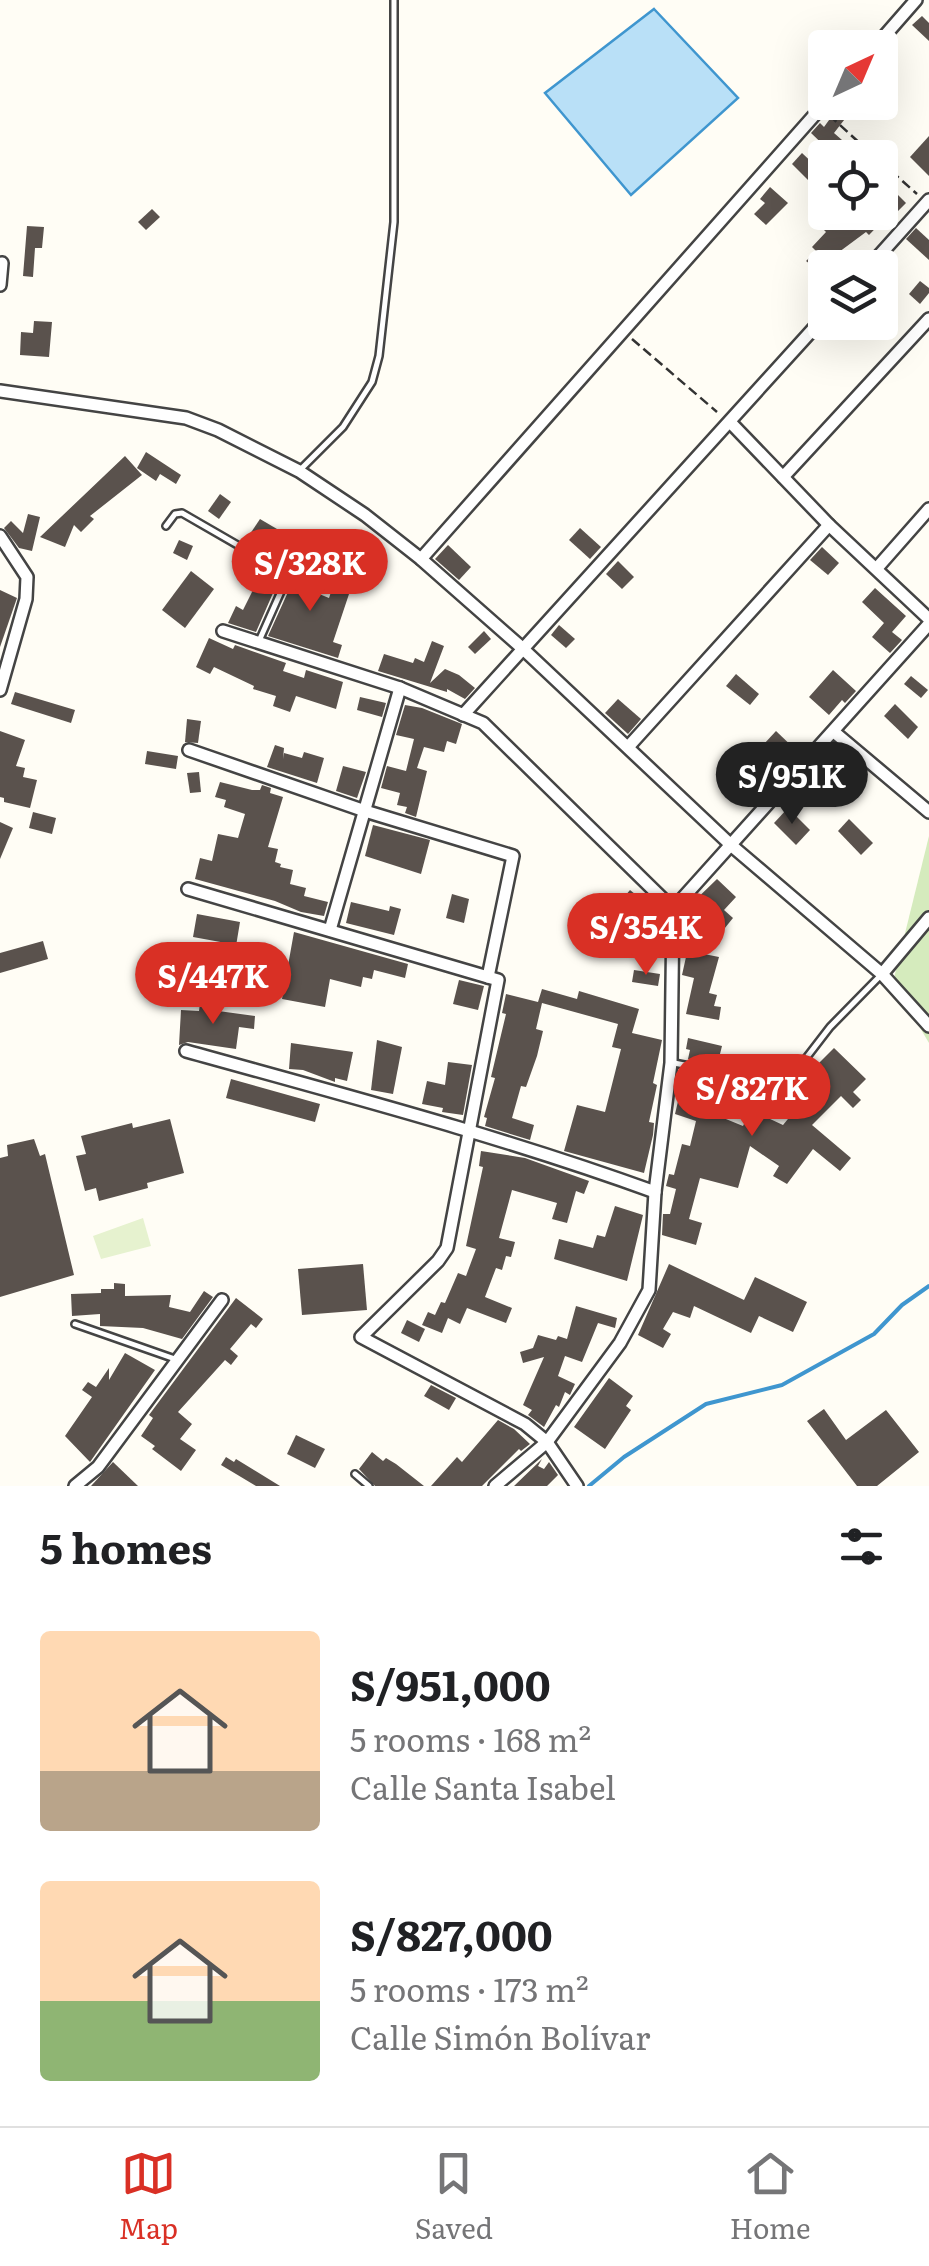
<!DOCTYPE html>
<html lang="en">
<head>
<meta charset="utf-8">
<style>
  :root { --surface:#fff; --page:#f2f2f2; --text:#202124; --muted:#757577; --line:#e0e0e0; --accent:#d93025 }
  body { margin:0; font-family:Literata,serif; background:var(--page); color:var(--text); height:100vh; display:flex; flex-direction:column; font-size:38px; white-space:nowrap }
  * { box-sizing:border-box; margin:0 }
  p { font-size:32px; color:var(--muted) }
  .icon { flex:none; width:55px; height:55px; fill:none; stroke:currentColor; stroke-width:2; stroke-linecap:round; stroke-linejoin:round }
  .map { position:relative; height:1486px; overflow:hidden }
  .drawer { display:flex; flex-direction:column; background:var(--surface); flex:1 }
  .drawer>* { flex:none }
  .needle { width:65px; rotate:44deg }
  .fabs { position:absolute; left:808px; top:30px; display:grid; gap:20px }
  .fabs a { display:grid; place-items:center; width:90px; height:90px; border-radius:10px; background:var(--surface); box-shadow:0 10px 40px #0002; font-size:50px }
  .price { position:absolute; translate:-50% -85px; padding:0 22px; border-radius:35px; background:var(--accent); color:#fff; font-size:32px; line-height:65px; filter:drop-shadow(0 2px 5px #0008) }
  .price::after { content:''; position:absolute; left:50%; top:60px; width:30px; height:22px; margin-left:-15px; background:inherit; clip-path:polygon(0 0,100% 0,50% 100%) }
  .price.selected { background:#222; color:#fff }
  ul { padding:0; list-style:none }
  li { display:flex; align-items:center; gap:30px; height:250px; padding:0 40px }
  li span { display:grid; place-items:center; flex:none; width:280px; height:200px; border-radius:10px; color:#555 }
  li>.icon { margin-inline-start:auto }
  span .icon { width:120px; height:120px; fill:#fffc; stroke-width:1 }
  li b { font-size:42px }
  h2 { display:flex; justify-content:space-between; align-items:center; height:120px; padding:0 40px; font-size:42px }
  .dock { display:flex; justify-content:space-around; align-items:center; height:140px; border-top:2px solid var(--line); background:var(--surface); font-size:28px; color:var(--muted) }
  .dock a { display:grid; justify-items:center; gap:5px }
  .dock .selected { color:var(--accent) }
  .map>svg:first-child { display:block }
  .green { fill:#d5ebbd }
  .pitch { fill:#e6f2cf }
  .water { fill:#b9e0f7; stroke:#3f96cf; stroke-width:2.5 }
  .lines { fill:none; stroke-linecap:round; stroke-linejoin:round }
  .stream { stroke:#3f96cf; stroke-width:4 }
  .building { fill:#5a524d }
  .lane-casing { stroke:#444; stroke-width:10 }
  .street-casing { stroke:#444; stroke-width:16 }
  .path { stroke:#333; stroke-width:2.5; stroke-dasharray:10 5; stroke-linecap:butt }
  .lane { stroke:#fff; stroke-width:5 }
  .street { stroke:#fff; stroke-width:11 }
</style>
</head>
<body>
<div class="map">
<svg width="929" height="1486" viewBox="0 0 929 1486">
  <rect width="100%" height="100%" fill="#fffdf5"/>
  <polygon class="green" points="929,836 929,1043 893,982"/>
  <polygon class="pitch" points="143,1218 151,1246 101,1259 93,1236"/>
  <polygon class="water" points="654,9 738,98 631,195 545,93"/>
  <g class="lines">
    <polyline class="stream" points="589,1486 624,1457 706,1404 782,1385 874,1334 902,1305 929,1286"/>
  </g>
  <g class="building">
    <polygon points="922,16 929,23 929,41 912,25"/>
    <polygon points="842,102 858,102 834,133 850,147 837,158 811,133 820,123 824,127"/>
    <polygon points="929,136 929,176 910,157"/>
    <polygon points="802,153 819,169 808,180 792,164"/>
    <polygon points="880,177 906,203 896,213 893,210 869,235 866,232 839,252 855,268 833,268 824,259 815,268 806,261 816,251 812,247 826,232 822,228 842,212 880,212"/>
    <polygon points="770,187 788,203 766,225 754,214 765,203 760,199"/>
    <polygon points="152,209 160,217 146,230 138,222"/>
    <polygon points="27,226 44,227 42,248 35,248 33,277 23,276"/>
    <polygon points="916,228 929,240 929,260 906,239"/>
    <polygon points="920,281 929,288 929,293 920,304 909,294"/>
    <polygon points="34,321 52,322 49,357 20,355 21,332 33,333"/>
    <polygon points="146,452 181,475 176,484 160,474 156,481 137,468"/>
    <polygon points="125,456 142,475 90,516 94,519 81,532 74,525 65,547 40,537"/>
    <polygon points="220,494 231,502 219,519 208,511"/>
    <polygon points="28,514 40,517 32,551 19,548 4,528 11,521 23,533"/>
    <polygon points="260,519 277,529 263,550 246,540"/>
    <polygon points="580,528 601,547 590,559 569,540"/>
    <polygon points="179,540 193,546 187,560 173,553"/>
    <polygon points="305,545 316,551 297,585 329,598 333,586 350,591 333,642 342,645 338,658 268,636 293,581 292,570"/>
    <polygon points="448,545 471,567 459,580 435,559"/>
    <polygon points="822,547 839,563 828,575 810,560"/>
    <polygon points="618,561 634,577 622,589 606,574"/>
    <polygon points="191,571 214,589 185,628 162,610"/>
    <polygon points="273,573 280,577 256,632 228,623 236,606 243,610 254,588 259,590 264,581 268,583"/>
    <polygon points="875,588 906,616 892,632 902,640 890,653 872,637 884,623 862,602"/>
    <polygon points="0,590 17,598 0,647"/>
    <polygon points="559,625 575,639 566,648 551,635"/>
    <polygon points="484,631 491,639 475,654 468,647"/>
    <polygon points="209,638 233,649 235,645 286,663 283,671 304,678 306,670 343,682 336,709 296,696 290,712 273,706 276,696 253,689 254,686 214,667 210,674 196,667"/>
    <polygon points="432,641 444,646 430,683 445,669 459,675 475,688 465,699 447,689 447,692 378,671 384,654 413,663 415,658 424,662"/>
    <polygon points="833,670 856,691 845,703 842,700 829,715 809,697"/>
    <polygon points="736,674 759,694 750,705 726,686"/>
    <polygon points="911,676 928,690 921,698 904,684"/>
    <polygon points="15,692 75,710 71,723 11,704"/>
    <polygon points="360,697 386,703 382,717 357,710"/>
    <polygon points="618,699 641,719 628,734 605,713"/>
    <polygon points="895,704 918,727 908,739 884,716"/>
    <polygon points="405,705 422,708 462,724 456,744 447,741 444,752 424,747 417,768 427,771 416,817 405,813 407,807 397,805 400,793 381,788 387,766 406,771 414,739 396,735"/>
    <polygon points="187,719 201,721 198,743 185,742"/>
    <polygon points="0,731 25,740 16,766 25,768 23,777 37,780 30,808 4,802 4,798 0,797"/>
    <polygon points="776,731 800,754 787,767 764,744"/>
    <polygon points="275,745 284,748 283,759 284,753 302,758 304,752 324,758 317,783 267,767"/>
    <polygon points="147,751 178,756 176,769 145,764"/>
    <polygon points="343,766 366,772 357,798 336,791"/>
    <polygon points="745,768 767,789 755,802 733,781"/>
    <polygon points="199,772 201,792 190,793 187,773"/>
    <polygon points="220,782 252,790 260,790 262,785 271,788 270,793 283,797 268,847 278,849 275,862 281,864 280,867 293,870 290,884 306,888 304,896 328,902 324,916 301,912 275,901 195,879 200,858 212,861 218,834 238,838 245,814 224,807 226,800 215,797"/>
    <polygon points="788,808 810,830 796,845 774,823"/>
    <polygon points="33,812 56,818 52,834 29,828"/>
    <polygon points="849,819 873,843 861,855 838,831"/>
    <polygon points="0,822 13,828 0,859"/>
    <polygon points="373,825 430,840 421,874 365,856"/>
    <polygon points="717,879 736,897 724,910 733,918 720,934 710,924 699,953 719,957 709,993 717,995 714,1006 721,1007 719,1020 686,1014 694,978 682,975 688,948 683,948 689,917 683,912"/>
    <polygon points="630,890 652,908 636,926 615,908"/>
    <polygon points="452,894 469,899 464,923 446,918"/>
    <polygon points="351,902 389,911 390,906 401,909 394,935 346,923"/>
    <polygon points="197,914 240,922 234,958 224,956 226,943 193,937"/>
    <polygon points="294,932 408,964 405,978 374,970 372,979 363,977 361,987 330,979 325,1007 282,999"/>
    <polygon points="43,941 48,959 0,973 0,953"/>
    <polygon points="634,970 660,974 658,986 632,982"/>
    <polygon points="459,980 484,986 478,1010 453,1004"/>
    <polygon points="542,989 577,999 579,991 639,1009 632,1033 662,1040 653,1083 657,1085 649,1122 654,1123 653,1135 644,1173 564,1151 577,1105 605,1112 621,1049 612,1047 618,1024 542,1003 536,1029 543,1031 537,1056 526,1087 521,1086 512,1118 534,1125 530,1140 485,1126 487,1118 484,1117 495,1078 491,1077 506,1014 502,1013 506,994 538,1002"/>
    <polygon points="200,1003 211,1006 211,1010 255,1016 254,1029 239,1027 236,1049 188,1042 179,1045 181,1010 199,1011"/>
    <polygon points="688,1038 722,1046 719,1058 730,1061 728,1069 688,1059 690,1050 686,1049"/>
    <polygon points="377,1040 402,1047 393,1094 371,1090"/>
    <polygon points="291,1043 353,1052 347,1081 335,1078 335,1082 303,1070 289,1069"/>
    <polygon points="834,1048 866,1079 853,1092 861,1100 853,1108 841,1096 812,1125 851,1158 840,1171 813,1149 787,1184 773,1176 779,1166 750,1146 738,1188 700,1178 689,1219 702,1223 696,1245 662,1235 663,1214 670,1214 676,1189 666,1186 669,1174 674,1175 682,1144 690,1146 696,1121 675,1114 685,1072 716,1078 713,1098 721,1100 717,1113 721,1117 743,1126 751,1110 783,1125 802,1102 798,1099 815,1082 810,1078 818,1070 815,1067"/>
    <polygon points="772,1058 788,1061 786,1073 770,1070"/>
    <polygon points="448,1062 472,1065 463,1115 442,1112 443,1108 422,1104 427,1081 445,1085"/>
    <polygon points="231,1079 320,1104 315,1122 226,1098"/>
    <polygon points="170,1119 184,1173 147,1183 148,1188 99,1201 96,1188 85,1191 76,1156 86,1154 81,1136 132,1123 133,1128"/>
    <polygon points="34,1139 40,1156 45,1154 74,1275 0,1297 0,1158 8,1156 7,1145"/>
    <polygon points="481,1151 525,1158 589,1181 584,1194 576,1191 567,1223 552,1219 557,1203 512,1190 499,1238 515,1242 511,1257 506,1256 502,1270 496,1268 485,1297 512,1308 506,1323 467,1308 460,1324 448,1318 442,1333 422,1325 428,1312 435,1315 441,1302 445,1303 458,1273 466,1276 476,1249 466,1246 483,1167 479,1166"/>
    <polygon points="615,1206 643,1215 627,1281 554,1259 559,1239 593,1248 597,1235 605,1237"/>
    <polygon points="363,1264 367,1310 302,1315 298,1269"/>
    <polygon points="669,1264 744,1300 755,1277 807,1302 793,1332 759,1316 751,1333 694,1306 690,1318 673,1312 663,1329 671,1334 663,1348 638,1335"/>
    <polygon points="114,1283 125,1284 125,1296 171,1295 169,1307 190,1312 204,1291 213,1297 182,1339 143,1328 100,1326 100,1314 72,1316 71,1294 101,1293 101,1289 114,1289"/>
    <polygon points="236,1298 263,1319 256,1328 251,1324 230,1349 238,1356 231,1365 225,1360 178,1412 192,1424 180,1439 196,1450 181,1471 152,1449 155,1446 141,1436 153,1418 149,1415"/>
    <polygon points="576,1306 617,1318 615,1328 598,1323 582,1362 565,1356 558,1376 575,1384 570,1395 565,1392 559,1407 556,1405 544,1427 528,1415 532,1410 523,1405 544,1357 523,1363 520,1352 533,1348 538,1335 556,1340 558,1336 567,1339"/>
    <polygon points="407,1320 425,1329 419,1342 401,1333"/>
    <polygon points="125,1353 155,1370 90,1462 65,1436 92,1397 82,1390 88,1382 96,1387 109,1368 109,1380"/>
    <polygon points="609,1378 633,1396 626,1406 631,1410 605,1449 574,1427"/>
    <polygon points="431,1385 456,1398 449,1410 424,1396"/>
    <polygon points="824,1409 846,1440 886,1410 919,1452 877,1486 857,1486 807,1421"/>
    <polygon points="498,1420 514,1429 530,1444 521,1451 519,1449 482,1486 431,1486 457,1457 462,1462"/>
    <polygon points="296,1435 325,1449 315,1468 287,1454"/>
    <polygon points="372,1452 383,1461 386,1458 396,1464 424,1486 375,1486 359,1469"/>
    <polygon points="226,1457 234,1462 236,1459 280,1486 256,1486 221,1465"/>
    <polygon points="542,1459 538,1466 544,1469 549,1462 558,1475 547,1486 514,1486"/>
    <polygon points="113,1462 138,1486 91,1486"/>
  </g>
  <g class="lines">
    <defs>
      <g id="lane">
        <polyline points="301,469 343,427 372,382 379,356 394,222 394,0"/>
        <polyline points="166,526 175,514 182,513 286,573 287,578 259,641"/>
        <polyline points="674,1063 715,1071 780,1092 830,1027 880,976"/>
        <polyline points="75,1324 175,1359"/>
        <polyline points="355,1474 369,1486"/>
      </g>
      <g id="street">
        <polyline points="874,48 916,0"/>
        <polyline points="868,268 929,200"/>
        <polyline points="0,285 2,263"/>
        <polyline points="0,391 186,418 218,430 299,471 365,515 421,559 521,647 732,846 882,974 929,1026"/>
        <polyline points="730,422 829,525 929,619"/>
        <polyline points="783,477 929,319"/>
        <polyline points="0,536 27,577 26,599 0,690"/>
        <polyline points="421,559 826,102"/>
        <polyline points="877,568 929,509"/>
        <polyline points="223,631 400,688 483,723 673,909"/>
        <polyline points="463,715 825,316"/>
        <polyline points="834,732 929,812"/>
        <polyline points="629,746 829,525"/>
        <polyline points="189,750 365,811 513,856 488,977"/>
        <polyline points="188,889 498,980 447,1248 438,1261 361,1337 525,1424 547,1442 577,1486"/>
        <polyline points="673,909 929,624"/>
        <polyline points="330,930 400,688"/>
        <polyline points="882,974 929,918"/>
        <path d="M186 1051C344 1095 501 1136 655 1192"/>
        <polyline points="75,1486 98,1467 222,1300"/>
        <polyline points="495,1486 547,1442 620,1343 649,1290 655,1192 671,1063 673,909"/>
      </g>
    </defs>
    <use href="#lane" class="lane-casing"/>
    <use href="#street" class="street-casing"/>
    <g class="path">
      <polyline points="829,115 876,158"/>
      <polyline points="880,161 917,194"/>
      <polyline points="632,339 717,412"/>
    </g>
    <use href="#lane" class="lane"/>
    <use href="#street" class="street"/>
  </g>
</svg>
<div class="fabs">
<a><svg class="needle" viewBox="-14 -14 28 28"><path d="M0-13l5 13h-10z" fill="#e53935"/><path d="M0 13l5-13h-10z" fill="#757577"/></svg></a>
<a><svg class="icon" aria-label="locate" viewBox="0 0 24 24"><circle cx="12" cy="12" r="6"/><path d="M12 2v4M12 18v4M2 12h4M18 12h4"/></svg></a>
<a><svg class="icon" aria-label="layers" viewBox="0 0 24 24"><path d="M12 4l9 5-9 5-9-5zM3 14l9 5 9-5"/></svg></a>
</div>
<b class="price" style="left:310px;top:614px">S/328K</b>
<b class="price selected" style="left:792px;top:827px">S/951K</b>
<b class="price" style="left:646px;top:978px">S/354K</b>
<b class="price" style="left:213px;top:1027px">S/447K</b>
<b class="price" style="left:752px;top:1139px">S/827K</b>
</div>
<section class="drawer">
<h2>5 homes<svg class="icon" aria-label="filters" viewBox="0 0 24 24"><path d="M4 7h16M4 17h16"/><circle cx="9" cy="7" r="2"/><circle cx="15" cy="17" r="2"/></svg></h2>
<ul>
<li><span style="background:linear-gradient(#ffd9b3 70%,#b9a48a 0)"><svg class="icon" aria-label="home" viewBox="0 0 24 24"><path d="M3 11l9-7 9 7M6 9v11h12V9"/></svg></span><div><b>S/951,000</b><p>5 rooms · 168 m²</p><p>Calle Santa Isabel</p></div></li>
<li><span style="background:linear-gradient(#ffd9b3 60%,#8fb573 0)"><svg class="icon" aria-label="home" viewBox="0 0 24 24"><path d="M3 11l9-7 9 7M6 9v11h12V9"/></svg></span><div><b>S/827,000</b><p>5 rooms · 173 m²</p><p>Calle Simón Bolívar</p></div></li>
</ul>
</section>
<nav class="dock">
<a class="selected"><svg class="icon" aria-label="map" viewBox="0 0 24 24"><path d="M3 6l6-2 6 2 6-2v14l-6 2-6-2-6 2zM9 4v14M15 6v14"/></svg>Map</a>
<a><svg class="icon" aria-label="saved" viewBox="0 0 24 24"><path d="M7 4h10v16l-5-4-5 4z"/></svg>Saved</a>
<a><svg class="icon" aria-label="home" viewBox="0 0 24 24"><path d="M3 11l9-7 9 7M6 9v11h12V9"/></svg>Home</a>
</nav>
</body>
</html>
